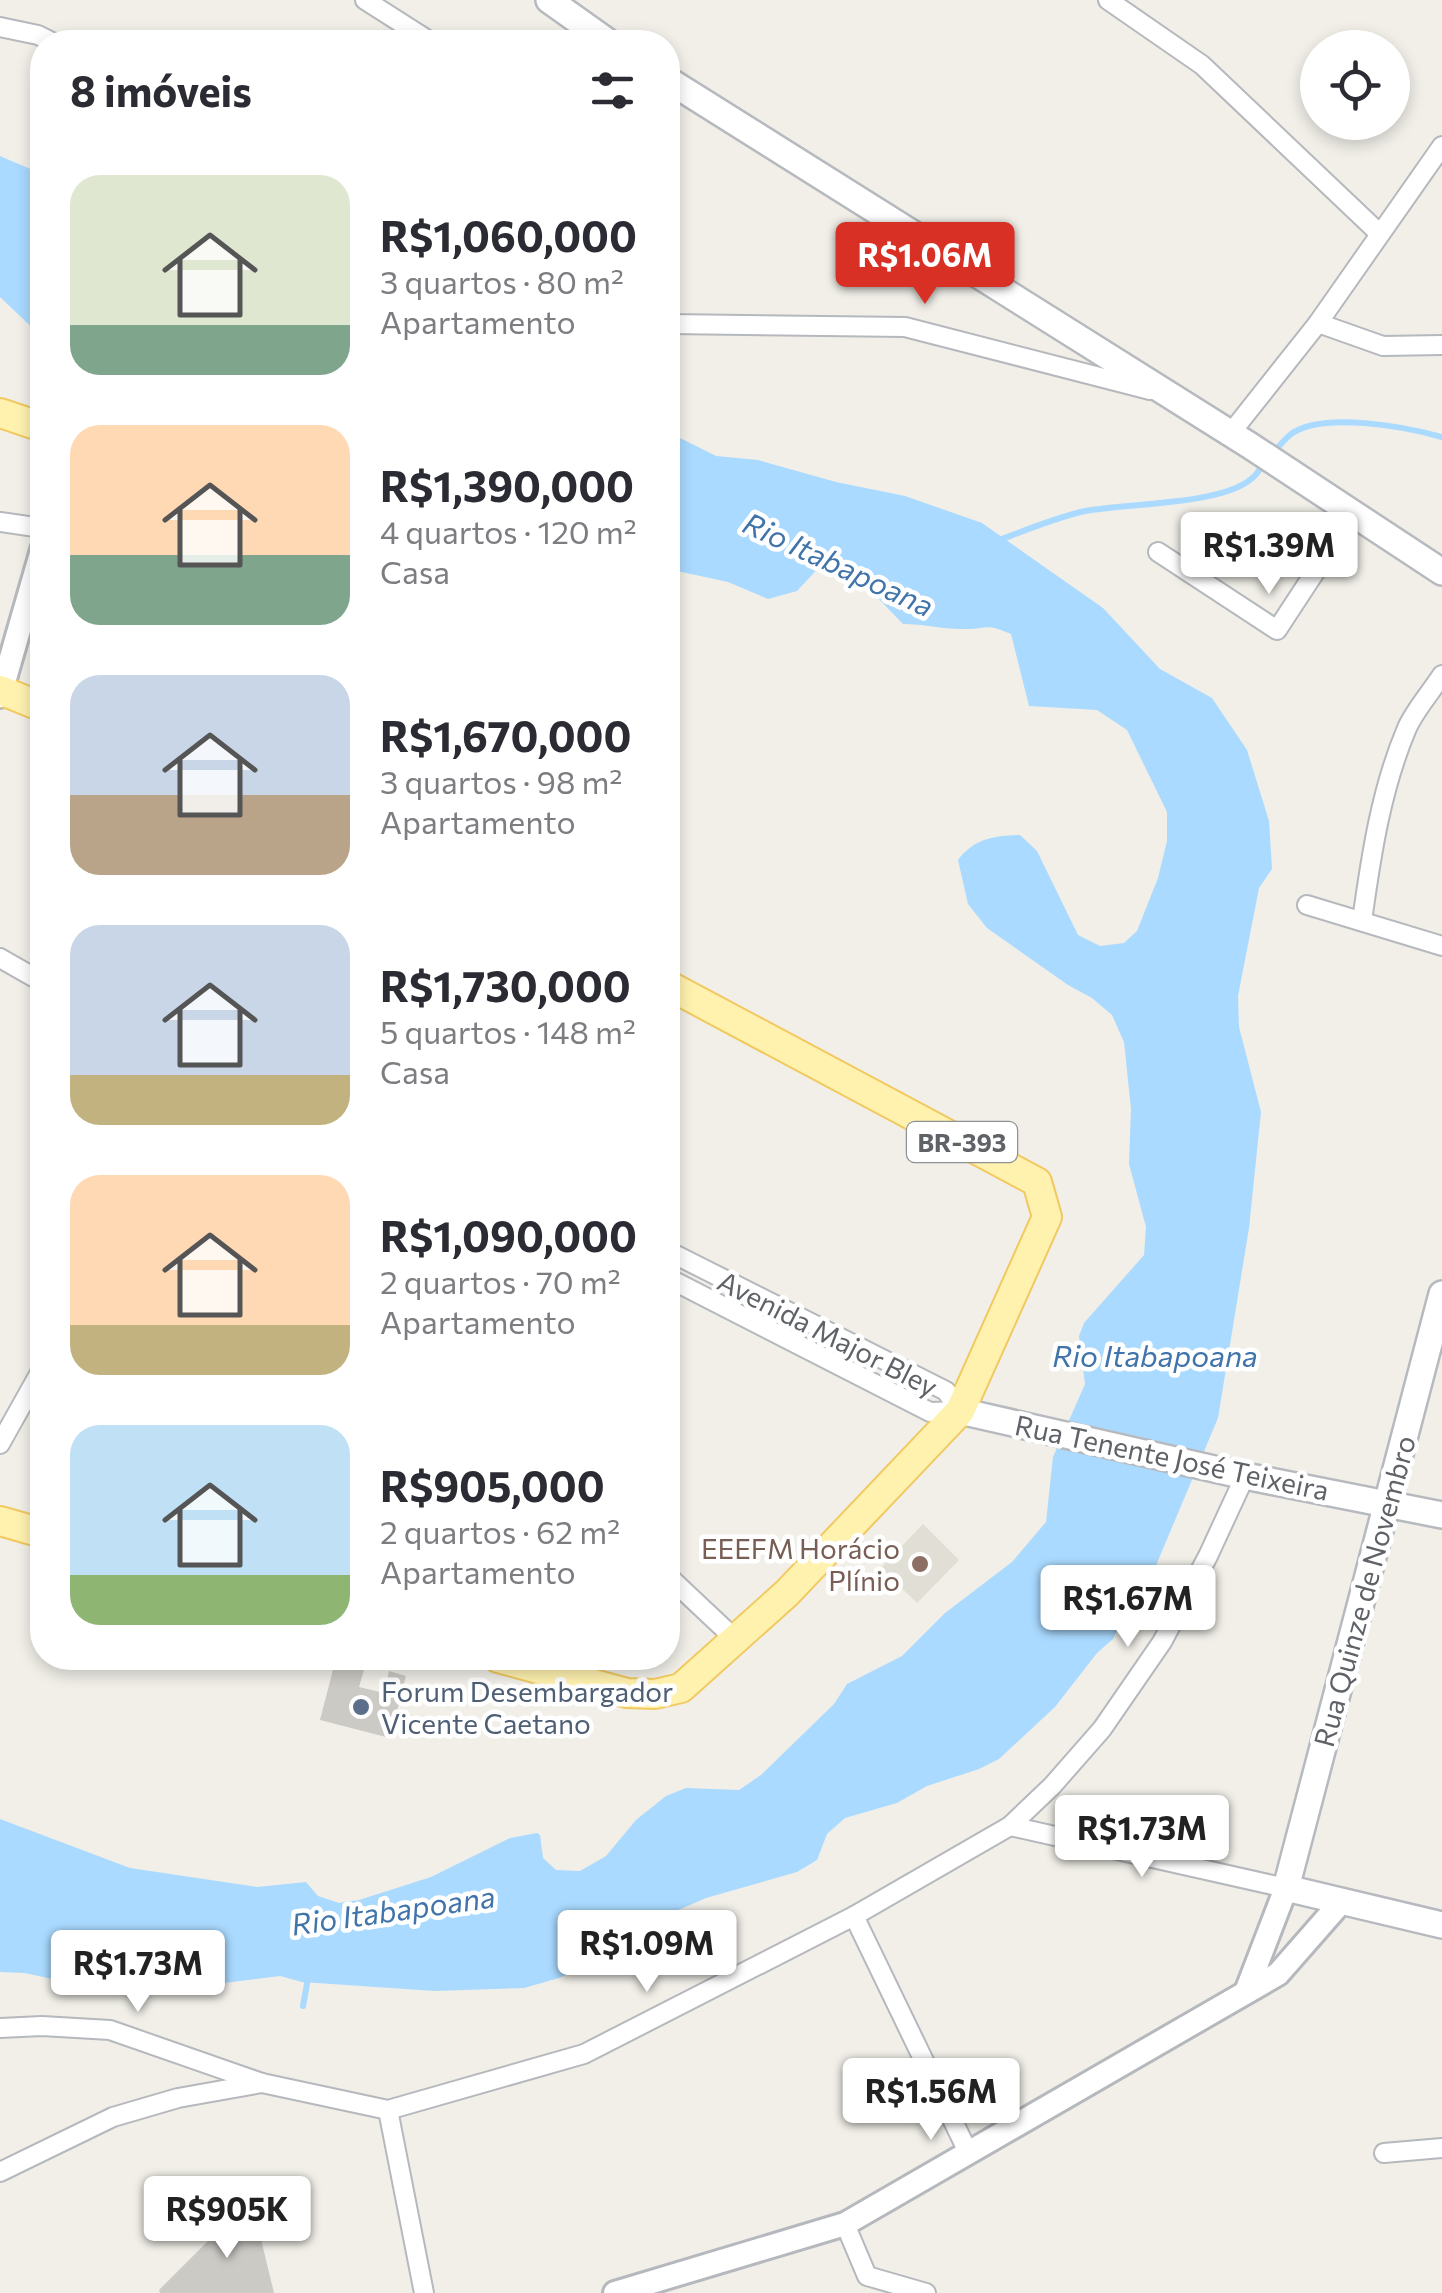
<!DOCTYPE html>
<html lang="pt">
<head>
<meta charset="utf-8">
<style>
  :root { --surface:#fff; --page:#f7f7f7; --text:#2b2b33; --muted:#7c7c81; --accent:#d93025 }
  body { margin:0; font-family:Commissioner,sans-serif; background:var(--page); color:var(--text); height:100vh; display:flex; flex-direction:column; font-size:38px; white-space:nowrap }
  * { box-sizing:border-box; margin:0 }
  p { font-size:32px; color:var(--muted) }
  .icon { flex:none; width:55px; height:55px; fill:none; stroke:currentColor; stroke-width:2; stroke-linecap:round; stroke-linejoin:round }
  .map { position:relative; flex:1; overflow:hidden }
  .panel { position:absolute; left:30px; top:30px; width:650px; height:1640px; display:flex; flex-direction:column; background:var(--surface); border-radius:40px; box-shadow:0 5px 15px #0003 }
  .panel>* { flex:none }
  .buttons { position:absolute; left:1300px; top:30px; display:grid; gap:20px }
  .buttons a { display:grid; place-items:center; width:110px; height:110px; border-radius:50%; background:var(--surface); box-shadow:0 5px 15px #0003; font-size:50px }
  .price { position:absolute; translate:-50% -85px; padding:0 22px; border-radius:10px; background:#fff; color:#222; font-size:32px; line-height:65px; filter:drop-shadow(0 2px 5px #0008) }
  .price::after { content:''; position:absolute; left:50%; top:60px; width:30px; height:22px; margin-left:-15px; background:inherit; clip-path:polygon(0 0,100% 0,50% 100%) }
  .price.selected { background:var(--accent); color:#fff }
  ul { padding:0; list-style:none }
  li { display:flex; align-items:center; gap:30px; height:250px; padding:0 40px }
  li span { display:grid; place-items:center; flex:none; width:280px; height:200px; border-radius:30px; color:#555 }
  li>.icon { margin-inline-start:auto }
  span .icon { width:120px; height:120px; fill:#fffc; stroke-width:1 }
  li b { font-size:42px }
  h2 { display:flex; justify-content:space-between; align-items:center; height:120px; padding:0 40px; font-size:42px }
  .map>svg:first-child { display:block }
  .education { fill:#e1ded6 }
  .water { fill:#aadaff }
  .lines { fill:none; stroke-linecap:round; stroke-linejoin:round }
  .stream { stroke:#aadaff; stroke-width:6 }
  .building { fill:#cccac5 }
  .minor-casing { stroke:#b5b8bc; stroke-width:22 }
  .tertiary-casing { stroke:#b5b8bc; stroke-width:28 }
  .secondary-casing { stroke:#b6babf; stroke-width:30 }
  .primary-casing { stroke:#f2c960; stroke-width:32 }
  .minor { stroke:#fff; stroke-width:18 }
  .tertiary { stroke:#fff; stroke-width:22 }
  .secondary { stroke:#fff; stroke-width:25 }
  .primary { stroke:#fff2af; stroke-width:28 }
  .education-dot { fill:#8d6e63; stroke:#fff; stroke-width:4 }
  .service-dot { fill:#5c6f8a; stroke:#fff; stroke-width:4 }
  .labels { text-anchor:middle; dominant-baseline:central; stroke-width:9; stroke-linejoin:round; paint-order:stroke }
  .shield { fill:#fff; stroke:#8f9295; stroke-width:2.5 }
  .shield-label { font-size:25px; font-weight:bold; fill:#5f6368 }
  .street-label { font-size:28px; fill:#5f6368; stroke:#fff }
  .education-label { font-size:28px; fill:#785e54; stroke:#fff; text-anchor:end }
  .service-label { font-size:28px; fill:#4e5e75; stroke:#fff; text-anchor:start }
  .water-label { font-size:30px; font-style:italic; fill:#4174aa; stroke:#fff }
</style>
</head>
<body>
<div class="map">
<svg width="1442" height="2293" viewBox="0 0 1442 2293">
  <rect width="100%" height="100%" fill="#f1efe8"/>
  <polygon class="education" points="923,1524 959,1560 917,1603 881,1568"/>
  <g class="water">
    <polygon points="0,156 42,174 42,337 0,297"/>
    <path d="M668 432 716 456 758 460 836 482 905 496 982 523 1103 608 1160 669 1212 698 1247 750 1269 821 1272 869 1259 888 1238 996 1239 1027 1261 1112 1249 1228 1218 1418 1152 1575 1134 1596 1113 1639 1097 1653 1055 1707 999 1759 979 1769 927 1786 897 1803 845 1818 827 1834 817 1860 797 1872 706 1898 632 1930 608 1947 592 1963 559 1978 524 1988 435 1991 302 1982 280 1976 152 1992 84 1986 25 1973 0 1972V1819L130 1868 257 1887 306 1882 318 1896 339 1903 359 1900 431 1877 510 1838 537 1833 540 1835 543 1858 556 1870 580 1871 606 1856 636 1820 666 1796 686 1788 739 1790 761 1775 834 1704 847 1684 902 1656 945 1613 1012 1562 1046 1522 1053 1457 1085 1384 1079 1336 1084 1323 1144 1255 1146 1227 1129 1164 1131 1109 1124 1042 1112 1015 1092 998 1068 985 987 928 968 904 958 860C975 838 994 836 1020 835L1037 851 1078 935 1100 946 1124 943 1137 931 1158 878 1167 841V812L1127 730 1097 710 1029 706 1011 634C983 622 988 630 962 629 942 629 923 624 903 624L852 571 823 563 797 591 768 599 728 582 668 569Z"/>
  </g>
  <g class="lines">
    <g class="stream">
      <path d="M1274 452C1279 446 1285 439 1291 434 1323 411 1406 427 1442 437"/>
      <path d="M997 541C1026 530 1054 518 1085 511 1126 503 1221 505 1251 479 1257 475 1261 467 1266 461"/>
      <polyline points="303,2006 308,1978"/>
    </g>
  </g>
  <g class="building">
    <polygon points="336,1658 366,1663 359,1687 384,1693 389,1671 406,1676 390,1738 320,1720"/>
    <polygon points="251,2198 274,2293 160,2293 159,2290"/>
  </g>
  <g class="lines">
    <defs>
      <g id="minor">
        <polyline points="365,0 431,42"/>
        <polyline points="1108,0 1202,65 1380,234"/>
        <polyline points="0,27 38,35 52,42"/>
        <polyline points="1318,323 1383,346 1442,345"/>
        <polyline points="668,324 905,327 1150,390"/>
        <polyline points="1230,434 1318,323 1442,146"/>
        <polyline points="0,522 42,528"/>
        <polyline points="1158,552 1277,630 1353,514"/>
        <polyline points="1307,905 1442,946"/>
        <path d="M1362 921C1371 856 1381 789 1407 728 1415 710 1431 692 1442 675"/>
        <polyline points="0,958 42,982"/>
        <polyline points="668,1251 946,1391 960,1411"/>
        <polyline points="668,1278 930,1412 960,1411"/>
        <polyline points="0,1444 42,1369"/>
        <polyline points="668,1576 736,1640"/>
        <polyline points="1010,1826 1286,1888"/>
        <polyline points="854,1916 968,2152"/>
        <polyline points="0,2028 42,2026 110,2030 262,2083 388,2110 584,2054 854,1916 1010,1826 1052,1786 1102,1729 1162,1642 1208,1556 1245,1476"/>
        <polyline points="388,2110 424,2293"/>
        <polyline points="1384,2153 1442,2148"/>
        <polyline points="0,2172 113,2117 178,2098 262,2083"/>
        <polyline points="845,2224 867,2276 926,2293"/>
      </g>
      <g id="tertiary">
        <polyline points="0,696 42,550"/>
        <polyline points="1246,1992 1286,1888"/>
        <polyline points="615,2293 845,2224 1278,1974 1342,1901"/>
      </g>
      <g id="secondary">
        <polyline points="549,0 608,42"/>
        <polyline points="668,80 1249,445 1442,572"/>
        <polyline points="1442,1294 1286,1888 1442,1925"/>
        <polyline points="960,1411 1245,1476 1442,1515"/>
      </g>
      <g id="primary">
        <polyline points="0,413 42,427"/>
        <polyline points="0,690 42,707"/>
        <polyline points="0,1521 42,1533"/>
        <polyline points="498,1658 627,1693 655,1694 681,1688 787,1593 960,1411 1047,1217 1037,1182 668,985"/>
      </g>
    </defs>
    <use href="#minor" class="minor-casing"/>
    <use href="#tertiary" class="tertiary-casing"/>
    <use href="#secondary" class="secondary-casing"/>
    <use href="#primary" class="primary-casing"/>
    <use href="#minor" class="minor"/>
    <use href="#tertiary" class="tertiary"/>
    <use href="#secondary" class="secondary"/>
    <use href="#primary" class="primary"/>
  </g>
  <circle class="education-dot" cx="920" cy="1564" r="10"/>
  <circle class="service-dot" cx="361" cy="1707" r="10"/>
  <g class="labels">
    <rect class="shield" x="907" y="1122" width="110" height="40" rx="8"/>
    <g class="shield-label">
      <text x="962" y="1142">BR-393</text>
    </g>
    <g class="street-label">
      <text transform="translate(828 1333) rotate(27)">Avenida Major Bley</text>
      <text transform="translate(1172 1457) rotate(12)">Rua Tenente José Teixeira</text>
      <text transform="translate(1364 1591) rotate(-75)">Rua Quinze de Novembro</text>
    </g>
    <g class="education-label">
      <text x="900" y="1548">EEEFM Horácio<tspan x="900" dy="32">Plínio</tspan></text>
    </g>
    <g class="service-label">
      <text x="381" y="1691">Forum Desembargador<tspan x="381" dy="32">Vicente Caetano</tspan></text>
    </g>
    <g class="water-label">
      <text transform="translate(839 563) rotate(25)">Rio Itabapoana</text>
      <text x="1155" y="1354">Rio Itabapoana</text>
      <text transform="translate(393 1909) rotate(-8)">Rio Itabapoana</text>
    </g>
  </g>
</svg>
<div class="buttons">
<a><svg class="icon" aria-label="locate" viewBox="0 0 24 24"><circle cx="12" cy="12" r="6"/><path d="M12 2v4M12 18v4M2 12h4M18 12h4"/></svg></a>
</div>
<b class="price selected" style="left:925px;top:307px">R$1.06M</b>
<b class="price" style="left:1269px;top:597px">R$1.39M</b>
<b class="price" style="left:1128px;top:1650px">R$1.67M</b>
<b class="price" style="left:1142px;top:1880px">R$1.73M</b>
<b class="price" style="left:647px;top:1995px">R$1.09M</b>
<b class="price" style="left:138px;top:2015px">R$1.73M</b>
<b class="price" style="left:931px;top:2143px">R$1.56M</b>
<b class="price" style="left:227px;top:2261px">R$905K</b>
<section class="panel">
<h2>8 imóveis<svg class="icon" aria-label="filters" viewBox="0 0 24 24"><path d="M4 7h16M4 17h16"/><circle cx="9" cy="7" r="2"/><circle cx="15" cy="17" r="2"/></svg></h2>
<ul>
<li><span style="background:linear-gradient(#dfe7d0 75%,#7fa58c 0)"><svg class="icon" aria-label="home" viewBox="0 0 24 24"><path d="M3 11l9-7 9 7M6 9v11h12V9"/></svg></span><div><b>R$1,060,000</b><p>3 quartos · 80 m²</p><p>Apartamento</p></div></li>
<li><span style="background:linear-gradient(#ffd9b3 65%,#7fa58c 0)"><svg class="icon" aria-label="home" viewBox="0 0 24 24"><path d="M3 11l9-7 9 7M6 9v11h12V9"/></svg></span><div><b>R$1,390,000</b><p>4 quartos · 120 m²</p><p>Casa</p></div></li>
<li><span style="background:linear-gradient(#c9d6e8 60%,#b9a48a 0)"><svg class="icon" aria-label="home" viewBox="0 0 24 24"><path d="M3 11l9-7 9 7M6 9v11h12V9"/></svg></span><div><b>R$1,670,000</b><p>3 quartos · 98 m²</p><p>Apartamento</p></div></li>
<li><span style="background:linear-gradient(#c9d6e8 75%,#c2b280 0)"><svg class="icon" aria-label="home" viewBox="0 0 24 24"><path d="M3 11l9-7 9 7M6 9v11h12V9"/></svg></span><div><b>R$1,730,000</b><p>5 quartos · 148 m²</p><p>Casa</p></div></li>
<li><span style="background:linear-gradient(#ffd9b3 75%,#c2b280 0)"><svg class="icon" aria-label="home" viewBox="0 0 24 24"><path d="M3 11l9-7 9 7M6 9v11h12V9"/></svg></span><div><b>R$1,090,000</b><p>2 quartos · 70 m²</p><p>Apartamento</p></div></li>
<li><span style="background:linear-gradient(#bfe0f5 75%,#8fb573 0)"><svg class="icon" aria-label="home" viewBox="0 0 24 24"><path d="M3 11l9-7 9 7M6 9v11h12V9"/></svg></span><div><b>R$905,000</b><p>2 quartos · 62 m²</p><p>Apartamento</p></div></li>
</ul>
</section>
</div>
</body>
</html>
